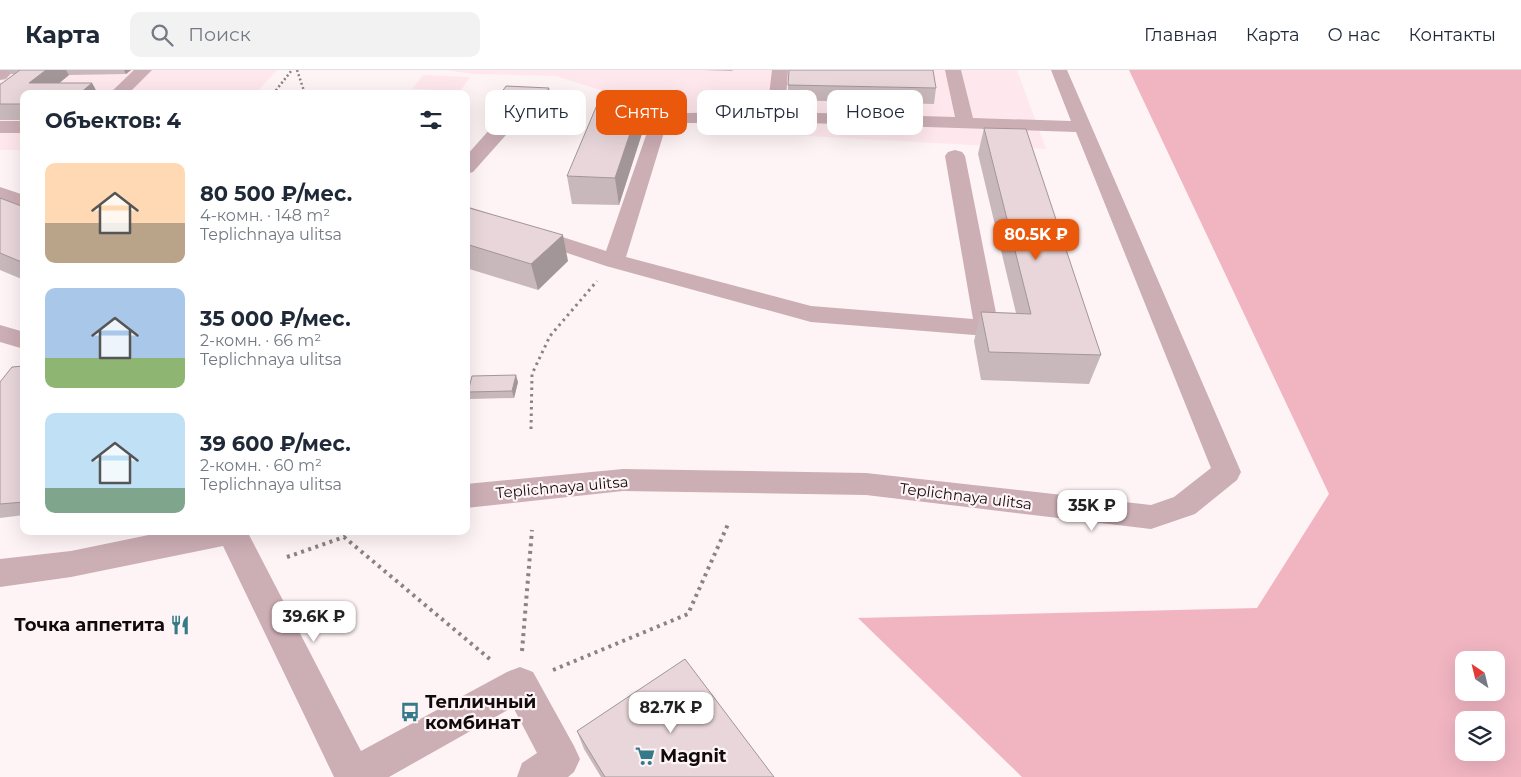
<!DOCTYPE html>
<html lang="ru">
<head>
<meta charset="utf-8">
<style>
  :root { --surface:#fff; --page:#f2f2f3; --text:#1f2937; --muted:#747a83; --line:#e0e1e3; --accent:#ea580c }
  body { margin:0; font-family:Montserrat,sans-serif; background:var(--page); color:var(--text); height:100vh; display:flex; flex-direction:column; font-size:19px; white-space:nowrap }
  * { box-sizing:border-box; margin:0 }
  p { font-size:16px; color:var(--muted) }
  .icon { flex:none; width:28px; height:28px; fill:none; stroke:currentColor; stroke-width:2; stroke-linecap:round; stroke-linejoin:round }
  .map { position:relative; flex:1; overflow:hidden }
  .panel { position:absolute; left:20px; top:20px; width:450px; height:445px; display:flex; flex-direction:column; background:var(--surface); border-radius:10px; box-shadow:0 5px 20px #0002 }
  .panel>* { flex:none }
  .top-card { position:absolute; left:485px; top:20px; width:475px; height:45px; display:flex; gap:10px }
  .needle { width:32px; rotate:325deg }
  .fabs { position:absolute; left:1455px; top:581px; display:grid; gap:10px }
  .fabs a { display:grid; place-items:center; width:50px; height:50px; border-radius:10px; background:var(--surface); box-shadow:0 5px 20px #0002; font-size:25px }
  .price { position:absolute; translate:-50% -42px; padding:0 11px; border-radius:10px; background:#fff; color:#222; font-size:16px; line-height:32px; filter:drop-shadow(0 1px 2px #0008) }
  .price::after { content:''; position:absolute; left:50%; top:30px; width:15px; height:11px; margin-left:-8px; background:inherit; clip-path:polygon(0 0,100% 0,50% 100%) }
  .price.selected { background:var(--accent); color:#fff }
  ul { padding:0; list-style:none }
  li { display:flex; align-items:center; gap:15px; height:125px; padding:0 25px }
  li span { display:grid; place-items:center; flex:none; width:140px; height:100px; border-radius:10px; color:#555 }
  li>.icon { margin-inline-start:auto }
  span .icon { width:60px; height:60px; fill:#fffc; stroke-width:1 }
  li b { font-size:21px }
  h2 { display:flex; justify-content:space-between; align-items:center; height:60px; padding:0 25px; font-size:21px }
  .chip { padding:0 18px; border-radius:10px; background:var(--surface); box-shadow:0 5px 20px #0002; font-size:18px; line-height:45px }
  .chip.selected { background:var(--accent); color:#fff }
  header { display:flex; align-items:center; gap:30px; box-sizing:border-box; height:70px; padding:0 25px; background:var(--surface); border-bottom:1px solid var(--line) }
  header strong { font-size:24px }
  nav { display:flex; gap:28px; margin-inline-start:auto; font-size:18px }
  .search { width:350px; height:45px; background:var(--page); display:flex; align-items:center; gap:12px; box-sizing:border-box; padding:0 18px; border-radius:10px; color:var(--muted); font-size:19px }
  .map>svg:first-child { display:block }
  .built { fill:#fee8ed }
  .green { fill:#f1b5c2; fill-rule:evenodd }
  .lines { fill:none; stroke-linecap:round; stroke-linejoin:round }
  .path-far2 { stroke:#8b8284; stroke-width:2.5; stroke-dasharray:2 2.5; stroke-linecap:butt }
  .path-far1 { stroke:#8b8284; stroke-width:3; stroke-dasharray:2.5 4; stroke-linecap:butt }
  .path { stroke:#8b8284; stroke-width:4; stroke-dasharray:3 4.5; stroke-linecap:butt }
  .minor { fill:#ccaeb5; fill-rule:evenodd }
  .wall { fill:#c8b8bb }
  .shaded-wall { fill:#a29699 }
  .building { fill:#e8d6da; stroke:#a29699 }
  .labels { text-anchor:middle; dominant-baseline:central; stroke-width:4.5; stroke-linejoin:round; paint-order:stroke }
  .street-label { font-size:15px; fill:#110b0d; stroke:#fef3f5 }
  .near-poi-label { font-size:18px; font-weight:bold; fill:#110b0d; stroke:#fef3f5; text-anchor:start }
</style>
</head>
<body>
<header>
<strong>Карта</strong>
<div class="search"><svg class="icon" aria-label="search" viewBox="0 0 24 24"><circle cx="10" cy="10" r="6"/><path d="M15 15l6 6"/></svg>Поиск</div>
<nav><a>Главная</a><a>Карта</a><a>О нас</a><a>Контакты</a></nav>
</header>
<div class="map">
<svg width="1521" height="707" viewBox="0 0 1521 707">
  <rect width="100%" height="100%" fill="#fef3f5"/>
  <g class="built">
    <polygon points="0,0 277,0 255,24 24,24 24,80 0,80"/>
    <polygon points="446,0 1017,0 1046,79 733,62 556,6 475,4"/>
    <polygon points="423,5 470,7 460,21 412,19"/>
  </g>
  <path class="green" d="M1129 0H1521V707H1022L858 548 1257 538 1329 424ZM1464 590H1496V622H1464ZM1464 650H1496V682H1464Z"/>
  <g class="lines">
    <g class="path-far2">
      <polyline points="297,0 305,24"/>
      <polyline points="273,24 292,0"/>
    </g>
    <polyline class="path-far1" points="531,359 532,304 550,266 597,211"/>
    <g class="path">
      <polyline points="287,487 344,467 492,591"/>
      <polyline points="522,581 532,460"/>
      <polyline points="553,600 688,544 729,452"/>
    </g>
    <g class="minor">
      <polygon points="0,0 14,0 6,9 0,10"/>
      <polygon points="134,0 152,0 128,24 109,24"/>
      <polygon points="772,0 788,0 785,42 955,47 945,0 961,0 973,48 1071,51 1051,0 1067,0 1241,402 1237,410 1195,444 1151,459 866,425 623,421 466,438 466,414 623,399 866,403 1151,435 1174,427 1211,398 1076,62 775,52 688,53 666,56 626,187 811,236 973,249 945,86 948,82 955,80 962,82 965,86 999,258 996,264 987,266 811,252 606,196 466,149 466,136 606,181 652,48 688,43 767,42"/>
      <polygon points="506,47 513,49 515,53 513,57 473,102 466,104 466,86 499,49"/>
      <rect x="0" y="51" width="24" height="12"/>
      <polygon points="0,117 24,125 24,139 0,130"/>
      <polygon points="0,255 24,262 24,279 0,272"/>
      <polygon points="168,461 247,461 361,681 507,602 520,597 533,602 574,676 580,689 574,702 568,707 517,707 522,693 537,683 513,637 389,707 334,707 223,476 71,507 0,517 0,489 71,481"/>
    </g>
  </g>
  <g class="wall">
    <polygon points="8,0 131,0 126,4 69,5 59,13 92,13 98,24 24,24 24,50 0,50 0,14 1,14 14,4 11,4"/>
    <polygon points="703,0 733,0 732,1"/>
    <polygon points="788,15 936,18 934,34 788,30"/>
    <polygon points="549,18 550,24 538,44 494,41 493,35"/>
    <polygon points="643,25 646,51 619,135 572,134 567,106"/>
    <polygon points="984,58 1101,285 1089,314 981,310 974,271 981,242 1016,243 978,84"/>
    <polygon points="0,128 24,137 24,210 0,200"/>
    <polygon points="466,137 568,191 538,220 466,198"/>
    <polygon points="24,296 24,445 0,448 0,312"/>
    <polygon points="518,312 514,328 470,329 468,322"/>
    <polygon points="577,661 774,707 601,707 584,679"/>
  </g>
  <g class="shaded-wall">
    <polygon points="46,0 66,0 69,5 46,24 29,13"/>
    <polygon points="124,0 131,0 126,4"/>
    <polygon points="92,13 98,24 79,24"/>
    <polygon points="549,18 550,24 538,44 536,38"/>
    <polygon points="643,25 646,51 619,135 615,108"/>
    <polygon points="563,165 568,191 538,220 531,194"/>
    <polygon points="516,305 518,312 514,328 512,321"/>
  </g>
  <g class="building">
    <polygon points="20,0 46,0 29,13 92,13 79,24 24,24 24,34 0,34 0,14 1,14"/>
    <polygon points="789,0 933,0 936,18 788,15"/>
    <polygon points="506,16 549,18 536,38 493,35"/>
    <polygon points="602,23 643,25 615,108 567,106"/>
    <polygon points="984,58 1026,59 1101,285 989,282 981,242 1031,244"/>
    <polygon points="0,128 24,137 24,193 0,183"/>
    <polygon points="466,137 563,165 531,194 466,174"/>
    <polygon points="24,296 24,432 0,434 0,312 12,297"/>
    <polygon points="516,305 512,321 468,322 472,306"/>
    <polygon points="685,589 774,707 605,707 577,661"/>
  </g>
  <defs>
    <symbol id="restaurant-bare" viewBox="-9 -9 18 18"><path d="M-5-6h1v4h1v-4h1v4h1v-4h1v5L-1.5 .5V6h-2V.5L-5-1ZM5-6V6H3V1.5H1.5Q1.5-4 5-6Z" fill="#357a89" stroke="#fef3f5" stroke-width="2.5" paint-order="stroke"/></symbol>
    <symbol id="bus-bare" viewBox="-9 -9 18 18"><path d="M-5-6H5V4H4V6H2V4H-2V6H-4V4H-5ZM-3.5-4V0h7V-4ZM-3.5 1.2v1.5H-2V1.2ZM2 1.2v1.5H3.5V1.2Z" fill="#357a89" stroke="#fef3f5" stroke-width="2.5" paint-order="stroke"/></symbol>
    <symbol id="supermarket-bare" viewBox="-9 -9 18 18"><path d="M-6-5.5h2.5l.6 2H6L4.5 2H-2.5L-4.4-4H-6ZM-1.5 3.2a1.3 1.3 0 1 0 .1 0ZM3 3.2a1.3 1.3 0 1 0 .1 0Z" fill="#357a89" stroke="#fef3f5" stroke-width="2.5" paint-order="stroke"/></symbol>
  </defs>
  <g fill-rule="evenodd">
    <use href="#restaurant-bare" x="166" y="541" width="28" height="28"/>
    <use href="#bus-bare" x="396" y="628" width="28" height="28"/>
    <use href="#supermarket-bare" x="631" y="672" width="28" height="28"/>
  </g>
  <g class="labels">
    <g class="street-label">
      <text transform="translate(562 417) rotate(-5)">Teplichnaya ulitsa</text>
      <text transform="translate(966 426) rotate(7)">Teplichnaya ulitsa</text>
    </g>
    <g class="near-poi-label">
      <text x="165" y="555" text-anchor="end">Точка аппетита</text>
      <text x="425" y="632">Тепличный<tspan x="425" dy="21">комбинат</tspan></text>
      <text x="660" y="686">Magnit</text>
    </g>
  </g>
</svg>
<div class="fabs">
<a><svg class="needle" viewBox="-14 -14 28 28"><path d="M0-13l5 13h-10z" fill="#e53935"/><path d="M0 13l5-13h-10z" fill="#747a83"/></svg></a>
<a><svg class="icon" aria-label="layers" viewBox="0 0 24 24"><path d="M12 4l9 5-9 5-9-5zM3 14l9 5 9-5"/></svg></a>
</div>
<b class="price selected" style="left:1036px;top:191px">80.5K ₽</b>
<b class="price" style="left:1092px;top:462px">35K ₽</b>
<b class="price" style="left:314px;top:573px">39.6K ₽</b>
<b class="price" style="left:671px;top:664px">82.7K ₽</b>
<div class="top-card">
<a class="chip">Купить</a>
<a class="chip selected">Снять</a>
<a class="chip">Фильтры</a>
<a class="chip">Новое</a>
</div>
<section class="panel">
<h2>Объектов: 4<svg class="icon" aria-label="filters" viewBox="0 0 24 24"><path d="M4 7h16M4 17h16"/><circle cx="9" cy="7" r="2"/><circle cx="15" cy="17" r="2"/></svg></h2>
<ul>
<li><span style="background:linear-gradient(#ffd9b3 60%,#b9a48a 0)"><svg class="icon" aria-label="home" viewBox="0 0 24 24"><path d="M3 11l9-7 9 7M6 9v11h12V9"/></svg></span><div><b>80 500 ₽/мес.</b><p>4-комн. · 148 m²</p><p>Teplichnaya ulitsa</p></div></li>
<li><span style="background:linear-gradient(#a9c7e8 70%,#8fb573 0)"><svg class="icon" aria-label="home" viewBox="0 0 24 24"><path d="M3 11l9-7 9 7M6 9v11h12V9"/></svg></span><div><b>35 000 ₽/мес.</b><p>2-комн. · 66 m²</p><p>Teplichnaya ulitsa</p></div></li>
<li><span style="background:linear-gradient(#bfe0f5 75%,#7fa58c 0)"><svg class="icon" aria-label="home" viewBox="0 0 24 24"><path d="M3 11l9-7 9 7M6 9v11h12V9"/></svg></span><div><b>39 600 ₽/мес.</b><p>2-комн. · 60 m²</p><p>Teplichnaya ulitsa</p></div></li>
</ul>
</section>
</div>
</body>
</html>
